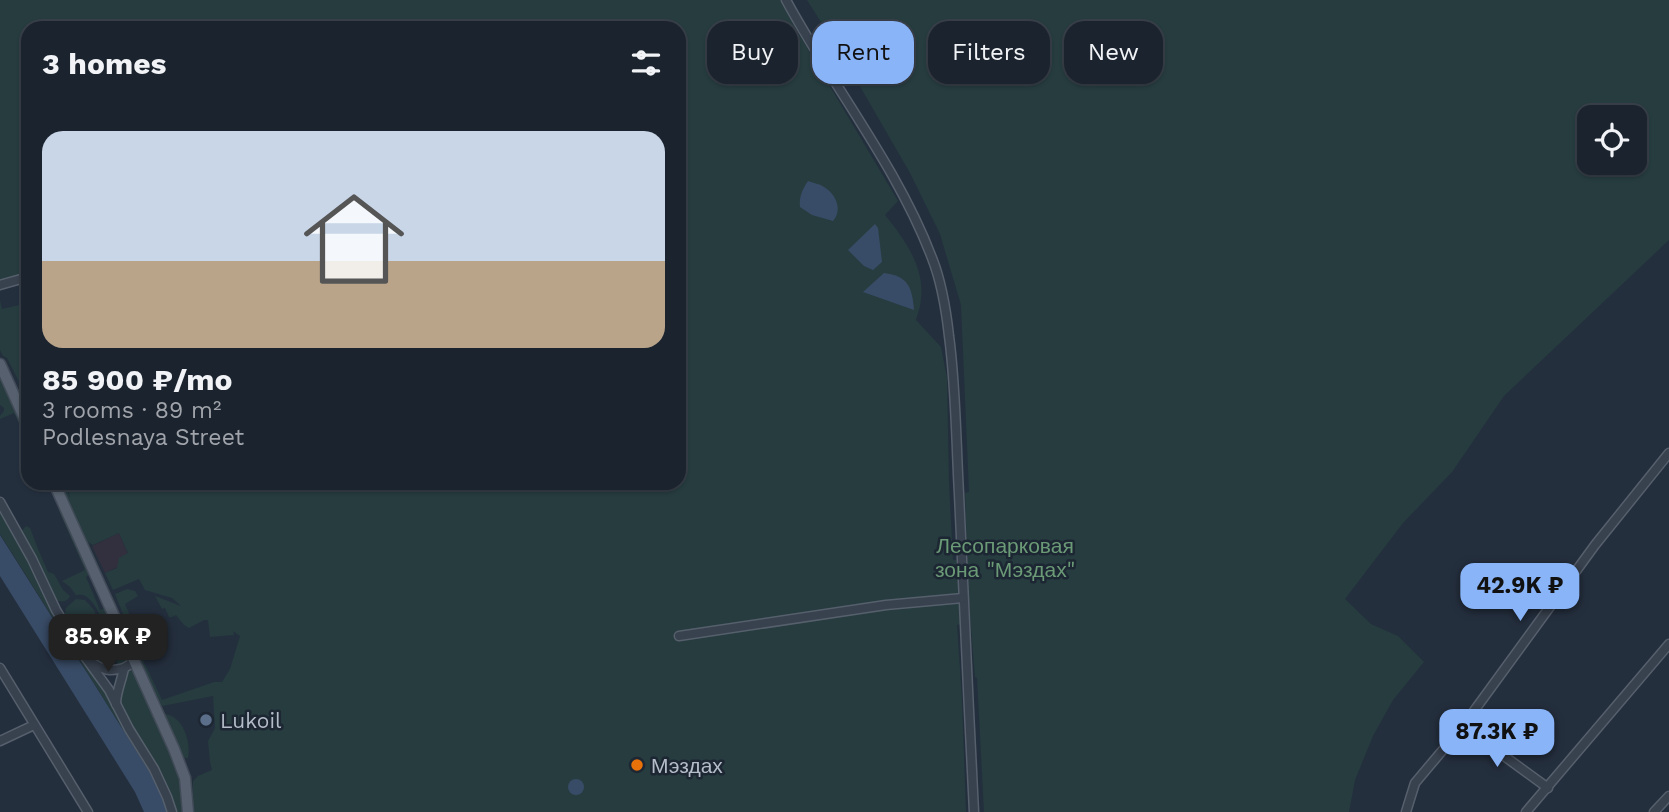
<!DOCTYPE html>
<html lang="en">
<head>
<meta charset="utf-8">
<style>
  :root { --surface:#1b232e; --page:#242b36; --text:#f1f3f6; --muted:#a0a4aa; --line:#39404a; --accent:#8ab4f8 }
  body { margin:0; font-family:"Work Sans",sans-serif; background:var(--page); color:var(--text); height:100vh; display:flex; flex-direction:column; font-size:26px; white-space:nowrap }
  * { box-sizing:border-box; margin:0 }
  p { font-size:23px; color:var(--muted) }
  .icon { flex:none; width:38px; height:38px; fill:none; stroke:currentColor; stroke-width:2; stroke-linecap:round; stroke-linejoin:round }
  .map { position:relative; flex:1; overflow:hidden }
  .drawer { position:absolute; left:21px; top:21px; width:665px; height:469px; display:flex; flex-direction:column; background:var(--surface); border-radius:21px; box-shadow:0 2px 5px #0004,0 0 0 2px var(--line) }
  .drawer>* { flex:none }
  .guide { position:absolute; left:707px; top:21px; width:665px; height:63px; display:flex; gap:14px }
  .fabs { position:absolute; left:1577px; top:105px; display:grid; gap:14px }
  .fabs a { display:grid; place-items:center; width:70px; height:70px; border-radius:14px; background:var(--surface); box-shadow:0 2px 5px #0004,0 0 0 2px var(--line); font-size:35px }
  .price { position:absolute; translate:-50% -60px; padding:0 16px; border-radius:14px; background:var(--accent); color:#111; font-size:23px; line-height:46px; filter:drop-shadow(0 2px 4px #0008) }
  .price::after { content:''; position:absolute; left:50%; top:42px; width:21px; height:16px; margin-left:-10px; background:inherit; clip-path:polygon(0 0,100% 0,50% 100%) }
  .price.active { background:#222; color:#fff }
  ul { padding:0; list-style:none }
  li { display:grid; align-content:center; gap:14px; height:371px; padding:0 21px }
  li+li { border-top:2px solid var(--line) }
  li span { display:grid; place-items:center; height:217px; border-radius:21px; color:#555 }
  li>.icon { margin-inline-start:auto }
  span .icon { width:126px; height:126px; fill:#fffc; stroke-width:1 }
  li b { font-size:30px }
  h2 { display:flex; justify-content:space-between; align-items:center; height:84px; padding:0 21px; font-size:30px }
  .pill { padding:0 24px; border-radius:21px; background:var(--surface); box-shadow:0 2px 5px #0004,0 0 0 2px var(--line); font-size:24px; line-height:63px }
  .pill.active { background:var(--accent); color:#111 }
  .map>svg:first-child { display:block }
  .medical { fill:#32303f }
  .green { fill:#263c3f; fill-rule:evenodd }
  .water { fill:#394c67 }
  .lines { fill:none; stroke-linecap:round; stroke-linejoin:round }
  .minor-casing { stroke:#565f6c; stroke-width:11 }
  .major-casing { stroke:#414a57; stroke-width:13 }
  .minor { stroke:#38414e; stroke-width:8 }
  .major { stroke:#56606e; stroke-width:10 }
  .service-dot { fill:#5c6f8a; stroke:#1d2633; stroke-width:2.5 }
  .food-dot { fill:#e8710a; stroke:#1d2633; stroke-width:2.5 }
  .labels { text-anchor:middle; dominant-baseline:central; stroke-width:5; stroke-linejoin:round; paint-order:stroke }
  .park-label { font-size:21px; fill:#6b9a76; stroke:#1d2633 }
  .poi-label { font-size:21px; fill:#b4bcc9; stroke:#1d2633; text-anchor:start }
</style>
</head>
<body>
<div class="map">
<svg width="1669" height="812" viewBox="0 0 1669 812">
  <rect width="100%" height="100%" fill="#242f3e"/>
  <polygon class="medical" points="119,533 131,561 105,573 92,546"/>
  <g class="green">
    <path d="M0 0H781L793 24 898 201 885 215C903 237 925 267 921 298 921 305 918 313 916 320L941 347 947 378 949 483 953 560H959L962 624 957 625 962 700 966 812H193V781L198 776 212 770 210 762 208 741 215 728 213 696 162 706 140 661 143 660 162 700 214 682H222L230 669 240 636 233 631 234 635 210 637 208 620H204L189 628 184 625 176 615 172 617H169L165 608 162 609 155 596 181 606 172 598 145 590 139 579 113 590 105 573 117 568 119 558 128 553 119 533 93 545 88 542 98 566 96 567 58 483H63L70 498 67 483H679V28H28V273L0 281Z"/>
    <path d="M807 0H1669V240L1504 396 1452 472 1403 523 1345 599 1371 624 1398 636 1424 662 1393 700 1373 736 1355 780 1349 812H984L977 678 975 677 969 604 965 493 969 492 961 305 940 234 910 173 843 57ZM1589 117H1634V163H1589Z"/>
    <polygon points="0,300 2,309 28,303 28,399 7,358 3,356 0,350"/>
    <polygon points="0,374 28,436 28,443 14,413 0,419 0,416 4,411 4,408 0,405"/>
    <polygon points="0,510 113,702 127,670 132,670 172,756 182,784 184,802 182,812 170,812 161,790 0,534"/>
    <path d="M62 510 89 575 86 577 100 610 106 608 127 658 123 665 119 666 117 663C111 646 101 607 87 597 82 594 81 595 76 595L70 587 62 581 85 570 59 511Z"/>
    <path d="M26 526 30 528 38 549 48 572 54 574 63 590 70 596C67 603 61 602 55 600L21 532Z"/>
    <polygon points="127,589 135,591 138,596 125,604 138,635 132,636 141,654 137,655 121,616 123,614 115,594"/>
    <path d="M76 599 85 600 94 610 113 665C82 662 78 639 65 614L66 608Z"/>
    <path d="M165 714C183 716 191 742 188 758H185L183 756 166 719Z"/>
  </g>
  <g class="water">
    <path d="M808 181C813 183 820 184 824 187 836 194 843 210 833 221L812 215 800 207C799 197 802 190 808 181Z"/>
    <polygon points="875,224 878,228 882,262 873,270 864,266 848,250"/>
    <path d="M884 273C908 276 912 287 914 310L863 292Z"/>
    <polygon points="0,535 161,790 170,812 144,812 135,792 0,576"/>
    <circle cx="576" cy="787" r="8"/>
  </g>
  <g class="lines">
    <defs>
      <g id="minor">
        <path d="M786 0C833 87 897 166 932 258 942 283 946 309 949 336 956 388 956 441 959 494 963 600 969 706 974 812"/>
        <polyline points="0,285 28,277"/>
        <polyline points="0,502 32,559 56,610 80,650 109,690 129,729 154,769 167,797 172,812"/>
        <polyline points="679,636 886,605 963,598"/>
        <path d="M91 662C103 670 110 672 124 668"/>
        <polyline points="0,668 88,812"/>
        <path d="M116 704C116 692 122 680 124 668L134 662"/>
        <polyline points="1463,726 1548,788"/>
        <polyline points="0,741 34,725"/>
        <polyline points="1406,812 1415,783 1463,726 1595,545 1669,453"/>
        <polyline points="1526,812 1669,644"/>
        <polyline points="1654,812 1669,796"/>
      </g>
      <g id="major">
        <polyline points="0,364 28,426"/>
        <polyline points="54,483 174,749 185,778 188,812"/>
      </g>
    </defs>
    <use href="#minor" class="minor-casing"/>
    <use href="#major" class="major-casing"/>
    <use href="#minor" class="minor"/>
    <use href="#major" class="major"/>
  </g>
  <circle class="service-dot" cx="206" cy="720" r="7"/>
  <circle class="food-dot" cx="637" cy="765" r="7"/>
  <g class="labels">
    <g class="park-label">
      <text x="1005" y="545">Лесопарковая<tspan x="1005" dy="24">зона "Мэздах"</tspan></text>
    </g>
    <g class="poi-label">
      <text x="220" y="720">Lukoil</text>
      <text x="651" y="765">Мэздах</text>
    </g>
  </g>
</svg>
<div class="fabs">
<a><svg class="icon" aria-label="locate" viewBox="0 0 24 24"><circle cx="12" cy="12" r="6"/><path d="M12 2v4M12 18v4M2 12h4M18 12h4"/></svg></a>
</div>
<b class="price" style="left:1520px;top:623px">42.9K ₽</b>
<b class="price active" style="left:108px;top:674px">85.9K ₽</b>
<b class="price" style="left:1497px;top:769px">87.3K ₽</b>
<div class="guide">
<a class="pill">Buy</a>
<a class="pill active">Rent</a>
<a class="pill">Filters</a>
<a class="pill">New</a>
</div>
<section class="drawer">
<h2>3 homes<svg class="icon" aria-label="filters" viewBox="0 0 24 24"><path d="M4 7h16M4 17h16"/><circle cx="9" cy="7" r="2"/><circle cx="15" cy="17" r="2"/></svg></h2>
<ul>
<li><span style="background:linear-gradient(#c9d6e8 60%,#b9a48a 0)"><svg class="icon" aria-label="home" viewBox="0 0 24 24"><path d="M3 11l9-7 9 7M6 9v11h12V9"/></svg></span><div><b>85 900 ₽/mo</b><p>3 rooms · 89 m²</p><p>Podlesnaya Street</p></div></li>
</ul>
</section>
</div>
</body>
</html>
